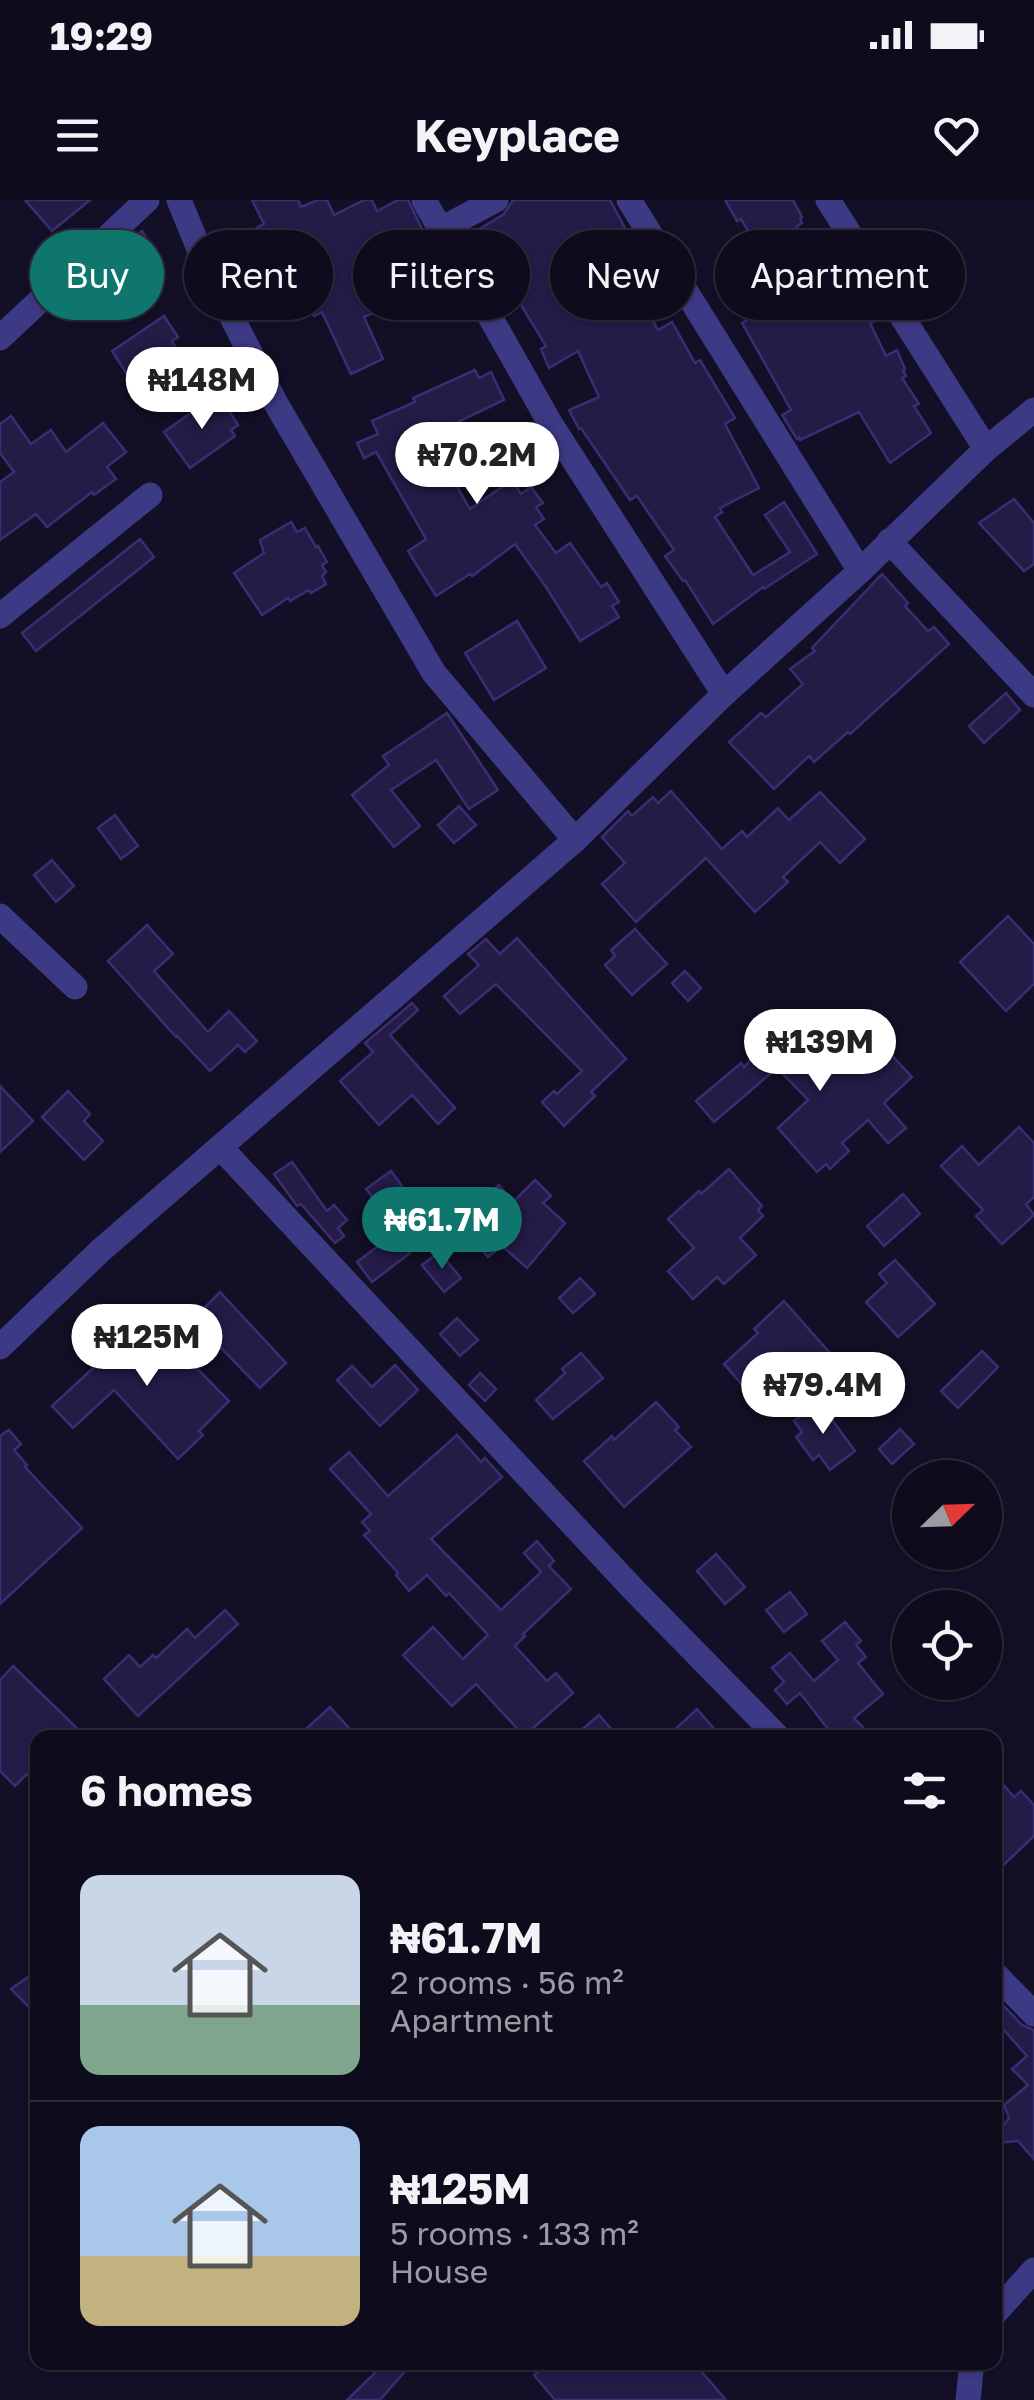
<!DOCTYPE html>
<html lang="en">
<head>
<meta charset="utf-8">
<style>
  :root { --surface:#0e0b1c; --page:#1c1929; --text:#f1f3f6; --muted:#9b9ba3; --line:#2e2b3b; --accent:#0f766e }
  body { margin:0; font-family:"Golos Text",sans-serif; background:var(--page); color:var(--text); height:100vh; display:flex; flex-direction:column; font-size:38px; white-space:nowrap }
  * { box-sizing:border-box; margin:0 }
  p { font-size:32px; color:var(--muted) }
  .icon { flex:none; width:55px; height:55px; fill:none; stroke:currentColor; stroke-width:2; stroke-linecap:round; stroke-linejoin:round }
  .map { position:relative; flex:1; overflow:hidden }
  .drawer { position:absolute; left:30px; top:1530px; width:972px; height:640px; display:flex; flex-direction:column; background:var(--surface); border-radius:20px; box-shadow:0 2px 8px #0004,0 0 0 2px var(--line) }
  .drawer>* { flex:none }
  .banner { position:absolute; left:30px; top:30px; width:975px; height:90px; display:flex; gap:20px }
  .needle { width:65px; rotate:67deg }
  .buttons { position:absolute; left:892px; top:1260px; display:grid; gap:20px }
  .buttons a { display:grid; place-items:center; width:110px; height:110px; border-radius:50%; background:var(--surface); box-shadow:0 2px 8px #0004,0 0 0 2px var(--line); font-size:50px }
  .price { position:absolute; translate:-50% -85px; padding:0 22px; border-radius:35px; background:#fff; color:#222; font-size:32px; line-height:65px; filter:drop-shadow(0 2px 5px #0008) }
  .price::after { content:''; position:absolute; left:50%; top:60px; width:30px; height:22px; margin-left:-15px; background:inherit; clip-path:polygon(0 0,100% 0,50% 100%) }
  .price.current { background:var(--accent); color:#fff }
  ul { padding:0; list-style:none }
  li { display:flex; align-items:center; gap:30px; height:250px; padding:0 50px }
  li+li { border-top:2px solid var(--line) }
  li span { display:grid; place-items:center; flex:none; width:280px; height:200px; border-radius:20px; color:#555 }
  li>.icon { margin-inline-start:auto }
  span .icon { width:120px; height:120px; fill:#fffc; stroke-width:1 }
  li b { font-size:42px }
  h2 { display:flex; justify-content:space-between; align-items:center; height:120px; padding:0 50px; font-size:42px }
  .pill { padding:0 35px; border-radius:45px; background:var(--surface); box-shadow:0 2px 8px #0004,0 0 0 2px var(--line); font-size:35px; line-height:90px }
  .pill.current { background:var(--accent); color:#fff }
  .status { display:flex; justify-content:space-between; align-items:center; height:70px; padding:0 50px; background:var(--surface); direction:ltr }
  .status svg { height:28px; fill:currentColor }
  header { display:flex; justify-content:space-between; align-items:center; height:130px; padding:0 50px; background:var(--surface); font-size:45px; font-weight:700 }
  .map>svg:first-child { display:block }
  .building { fill:#241b47; stroke:#3b2d73; stroke-width:2.5 }
  .lines { fill:none; stroke-linecap:round; stroke-linejoin:round }
  .minor { stroke:#3d3a85; stroke-width:25 }
</style>
</head>
<body>
<div class="status"><b>19:29</b><svg viewBox="0 0 49 12"><path d="M0 12V9h3v3zM5 12V6h3v6zM10 12V3h3v9zM15 12V0h3v12zM26 1h20v11H26zM47 4h2v5h-2z"/></svg></div>
<header><svg class="icon" aria-label="menu" viewBox="0 0 24 24"><path d="M4 6h16M4 12h16M4 18h16"/></svg>Keyplace<svg class="icon" aria-label="heart" viewBox="0 0 24 24"><path d="M12 20l-8-8c-3-5 5-10 8-4 3-6 11-1 8 4z"/></svg></header>
<div class="map">
<svg width="1034" height="2200" viewBox="0 0 1034 2200">
  <rect width="100%" height="100%" fill="#130f26"/>
  <g class="building">
    <polygon points="25,0 90,0 52,31"/>
    <polygon points="252,0 298,0 301,7 318,0 327,0 334,15 364,0 372,0 377,11 398,0 408,0 423,31 413,36 437,88 400,105 399,101 364,117 383,159 351,174 322,112 314,116 301,88 295,91 282,63 276,66 271,56 266,58 253,30 264,24"/>
    <polygon points="513,0 610,0 625,28 606,40 658,130 672,122 695,163 700,160 735,218 725,224 759,288 720,308 722,312 715,317 753,375 790,352 765,315 784,302 817,354 764,389 763,387 713,424 685,380 683,381 665,356 674,350 637,296 630,300 581,228 579,229 569,210 599,197 578,151 549,168 541,149 546,146 501,72 494,76 473,33 504,14"/>
    <polygon points="725,0 793,0 802,17 800,18 802,23 796,27 798,30 785,37 785,41 761,53 741,19 737,21"/>
    <polygon points="142,31 157,55 123,77 110,57"/>
    <polygon points="840,65 861,102 868,97 879,119 870,123 886,156 897,150 905,169 903,171 906,176 902,178 919,204 914,206 931,233 890,263 859,212 800,240 799,237 797,239 782,215 791,210 742,123 786,98 785,96 825,69 827,73"/>
    <polygon points="164,116 178,137 172,141 176,148 162,157 167,163 134,185 112,151"/>
    <polygon points="475,170 479,178 491,172 504,200 428,236 470,309 512,280 521,294 531,287 543,303 536,307 544,319 535,325 556,353 570,343 601,387 607,383 619,402 612,406 619,417 580,441 546,387 515,344 472,376 470,374 436,396 408,351 426,339 376,252 364,258 357,243 378,234 372,221 415,202 413,198"/>
    <polygon points="213,197 219,205 223,202 238,225 231,230 235,236 190,268 164,232"/>
    <polygon points="11,216 31,244 51,230 66,252 103,223 126,252 107,267 116,279 94,295 92,292 47,327 36,314 0,340 0,282 14,272 0,253 0,224"/>
    <polygon points="1014,299 1034,323 1034,364 1024,371 979,323"/>
    <polygon points="291,322 297,332 305,328 316,347 318,346 327,362 322,365 326,372 322,376 326,384 311,393 309,390 290,401 288,398 262,415 234,373 264,353 260,340"/>
    <polygon points="140,339 154,357 36,451 22,433"/>
    <polygon points="882,374 908,403 905,406 928,431 934,427 949,444 850,534 848,532 814,562 809,556 774,589 729,542 761,513 766,517 803,484 790,469 815,451 812,448"/>
    <polygon points="517,421 546,468 494,500 465,453"/>
    <polygon points="1006,493 1020,510 984,543 969,526"/>
    <polygon points="447,513 498,590 469,609 436,560 391,590 420,626 394,647 352,595 389,565 383,556"/>
    <polygon points="671,591 722,649 742,631 747,637 778,608 789,620 820,592 865,639 840,663 820,642 783,677 788,682 755,712 706,658 636,722 602,684 625,663 602,637 628,611 632,616 653,597 658,603"/>
    <polygon points="459,606 476,625 454,643 438,625"/>
    <polygon points="115,615 138,646 121,659 98,628"/>
    <polygon points="52,660 74,686 56,702 34,675"/>
    <polygon points="1008,716 1034,744 1034,784 1006,811 960,762"/>
    <polygon points="147,725 173,754 154,771 208,832 229,811 257,841 245,852 238,845 210,871 177,836 176,837 108,761"/>
    <polygon points="635,729 667,764 632,795 605,765 615,756 611,750"/>
    <polygon points="517,738 626,859 591,892 595,896 564,926 542,902 554,891 557,894 582,871 496,784 460,814 444,796 479,765 468,754 486,739 500,754"/>
    <polygon points="685,771 701,788 688,801 672,783"/>
    <polygon points="412,803 418,810 390,835 455,908 438,924 412,895 379,925 340,881 373,852 365,843"/>
    <polygon points="789,824 835,871 873,835 912,877 884,903 906,928 888,943 868,920 842,943 849,951 830,969 826,964 817,972 778,928 808,900 777,868 714,922 696,901 741,863 744,867"/>
    <polygon points="0,886 33,921 0,952"/>
    <polygon points="68,891 90,914 84,921 103,941 84,960 42,917"/>
    <polygon points="1019,927 1034,943 1034,997 1026,1004 1034,1015 1002,1044 976,1016 983,1010 941,966 962,946 979,965"/>
    <polygon points="292,962 327,1011 334,1005 347,1020 338,1028 344,1036 335,1043 301,1004 297,1006 274,974"/>
    <polygon points="729,969 762,1006 758,1010 763,1016 740,1038 756,1055 724,1084 717,1077 693,1099 668,1071 694,1048 668,1019 699,991 701,994"/>
    <polygon points="391,971 402,986 378,1004 366,989"/>
    <polygon points="535,980 551,996 543,1003 565,1023 527,1068 502,1046 488,1057 458,1020 499,985 513,1002"/>
    <polygon points="903,994 920,1014 884,1046 867,1026"/>
    <polygon points="395,1033 410,1053 372,1082 357,1062"/>
    <polygon points="439,1052 461,1078 444,1092 422,1065"/>
    <polygon points="895,1060 935,1104 898,1137 866,1102 887,1083 879,1074"/>
    <polygon points="580,1078 595,1094 573,1113 559,1098"/>
    <polygon points="220,1092 286,1163 260,1188 193,1119"/>
    <polygon points="784,1101 844,1169 815,1196 796,1175 771,1196 766,1190 761,1195 755,1189 750,1194 724,1164 758,1133 754,1129"/>
    <polygon points="112,1118 147,1156 166,1137 229,1201 199,1231 203,1235 178,1259 114,1190 73,1228 52,1206 105,1157 89,1140"/>
    <polygon points="457,1118 478,1140 460,1156 440,1134"/>
    <polygon points="982,1151 998,1167 958,1208 941,1191"/>
    <polygon points="581,1153 603,1178 553,1219 536,1200 565,1173 562,1169"/>
    <polygon points="395,1165 418,1190 380,1226 337,1180 352,1166 372,1187"/>
    <polygon points="480,1173 496,1189 485,1201 469,1185"/>
    <polygon points="656,1202 679,1227 675,1230 691,1247 624,1307 584,1261 612,1236 614,1240"/>
    <polygon points="819,1202 855,1251 830,1270 819,1255 813,1260 796,1237 802,1232 794,1221"/>
    <polygon points="900,1229 914,1244 892,1264 879,1249"/>
    <polygon points="9,1230 21,1244 14,1250 27,1265 25,1267 82,1328 0,1404 0,1236"/>
    <polygon points="457,1235 481,1262 485,1258 502,1277 431,1339 501,1410 541,1372 524,1353 537,1341 554,1361 549,1366 571,1389 523,1434 525,1436 515,1446 547,1481 556,1473 573,1493 524,1536 476,1484 452,1506 403,1455 433,1427 463,1459 488,1435 449,1393 446,1396 427,1375 409,1391 396,1375 398,1373 364,1335 370,1331 362,1322 371,1314 330,1269 349,1252 388,1296"/>
    <polygon points="716,1354 745,1387 725,1404 697,1371"/>
    <polygon points="790,1392 807,1414 784,1432 766,1410"/>
    <polygon points="225,1410 238,1424 138,1516 104,1479 129,1455 140,1467 153,1455 156,1458 187,1429 195,1438"/>
    <polygon points="845,1422 861,1441 856,1445 866,1457 858,1463 883,1494 854,1518 873,1538 835,1538 800,1493 787,1504 775,1490 784,1482 772,1468 790,1453 814,1481 838,1460 822,1441"/>
    <polygon points="13,1466 87,1538 38,1538 38,1584 27,1574 15,1586 0,1571 0,1480"/>
    <polygon points="330,1507 358,1538 296,1538"/>
    <polygon points="697,1509 722,1538 666,1538"/>
    <polygon points="599,1515 619,1538 572,1538"/>
    <polygon points="995,1575 1014,1597 1021,1591 1034,1605 1034,1636 995,1673"/>
    <polygon points="38,1770 38,1816 11,1789"/>
    <polygon points="995,1797 1022,1825 1034,1830 1034,1959 1018,1941 995,1943 995,1937 1009,1918 1004,1905 1028,1885 1012,1869 1027,1856 995,1820"/>
    <polygon points="364,2162 413,2162 380,2200 347,2200 375,2173"/>
    <polygon points="549,2162 693,2162 726,2200 555,2200 534,2175"/>
  </g>
  <g class="lines">
    <g class="minor">
      <polyline points="179,0 206,66 275,202 434,473 575,640"/>
      <polyline points="424,0 550,223 724,494"/>
      <polyline points="629,0 860,371"/>
      <polyline points="828,0 986,249"/>
      <polyline points="441,29 496,0"/>
      <polyline points="0,138 147,0"/>
      <polyline points="889,341 1034,495"/>
      <polyline points="0,416 150,295"/>
      <polyline points="0,716 75,787"/>
      <polyline points="220,947 633,1389 779,1538"/>
      <polyline points="0,1147 100,1051 575,640 724,494 860,371 986,249 1034,210"/>
      <polyline points="995,1774 1034,1814"/>
      <polyline points="995,2113 1034,2070"/>
      <polyline points="968,2200 972,2162"/>
    </g>
  </g>
</svg>
<div class="buttons">
<a><svg class="needle" viewBox="-14 -14 28 28"><path d="M0-13l5 13h-10z" fill="#e53935"/><path d="M0 13l5-13h-10z" fill="#9b9ba3"/></svg></a>
<a><svg class="icon" aria-label="locate" viewBox="0 0 24 24"><circle cx="12" cy="12" r="6"/><path d="M12 2v4M12 18v4M2 12h4M18 12h4"/></svg></a>
</div>
<b class="price" style="left:202px;top:232px">₦148M</b>
<b class="price" style="left:477px;top:307px">₦70.2M</b>
<b class="price" style="left:820px;top:894px">₦139M</b>
<b class="price current" style="left:442px;top:1072px">₦61.7M</b>
<b class="price" style="left:147px;top:1189px">₦125M</b>
<b class="price" style="left:823px;top:1237px">₦79.4M</b>
<div class="banner">
<a class="pill current">Buy</a>
<a class="pill">Rent</a>
<a class="pill">Filters</a>
<a class="pill">New</a>
<a class="pill">Apartment</a>
</div>
<section class="drawer">
<h2>6 homes<svg class="icon" aria-label="filters" viewBox="0 0 24 24"><path d="M4 7h16M4 17h16"/><circle cx="9" cy="7" r="2"/><circle cx="15" cy="17" r="2"/></svg></h2>
<ul>
<li><span style="background:linear-gradient(#c9d6e8 65%,#7fa58c 0)"><svg class="icon" aria-label="home" viewBox="0 0 24 24"><path d="M3 11l9-7 9 7M6 9v11h12V9"/></svg></span><div><b>₦61.7M</b><p>2 rooms · 56 m²</p><p>Apartment</p></div></li>
<li><span style="background:linear-gradient(#a9c7e8 65%,#c2b280 0)"><svg class="icon" aria-label="home" viewBox="0 0 24 24"><path d="M3 11l9-7 9 7M6 9v11h12V9"/></svg></span><div><b>₦125M</b><p>5 rooms · 133 m²</p><p>House</p></div></li>
</ul>
</section>
</div>
</body>
</html>
